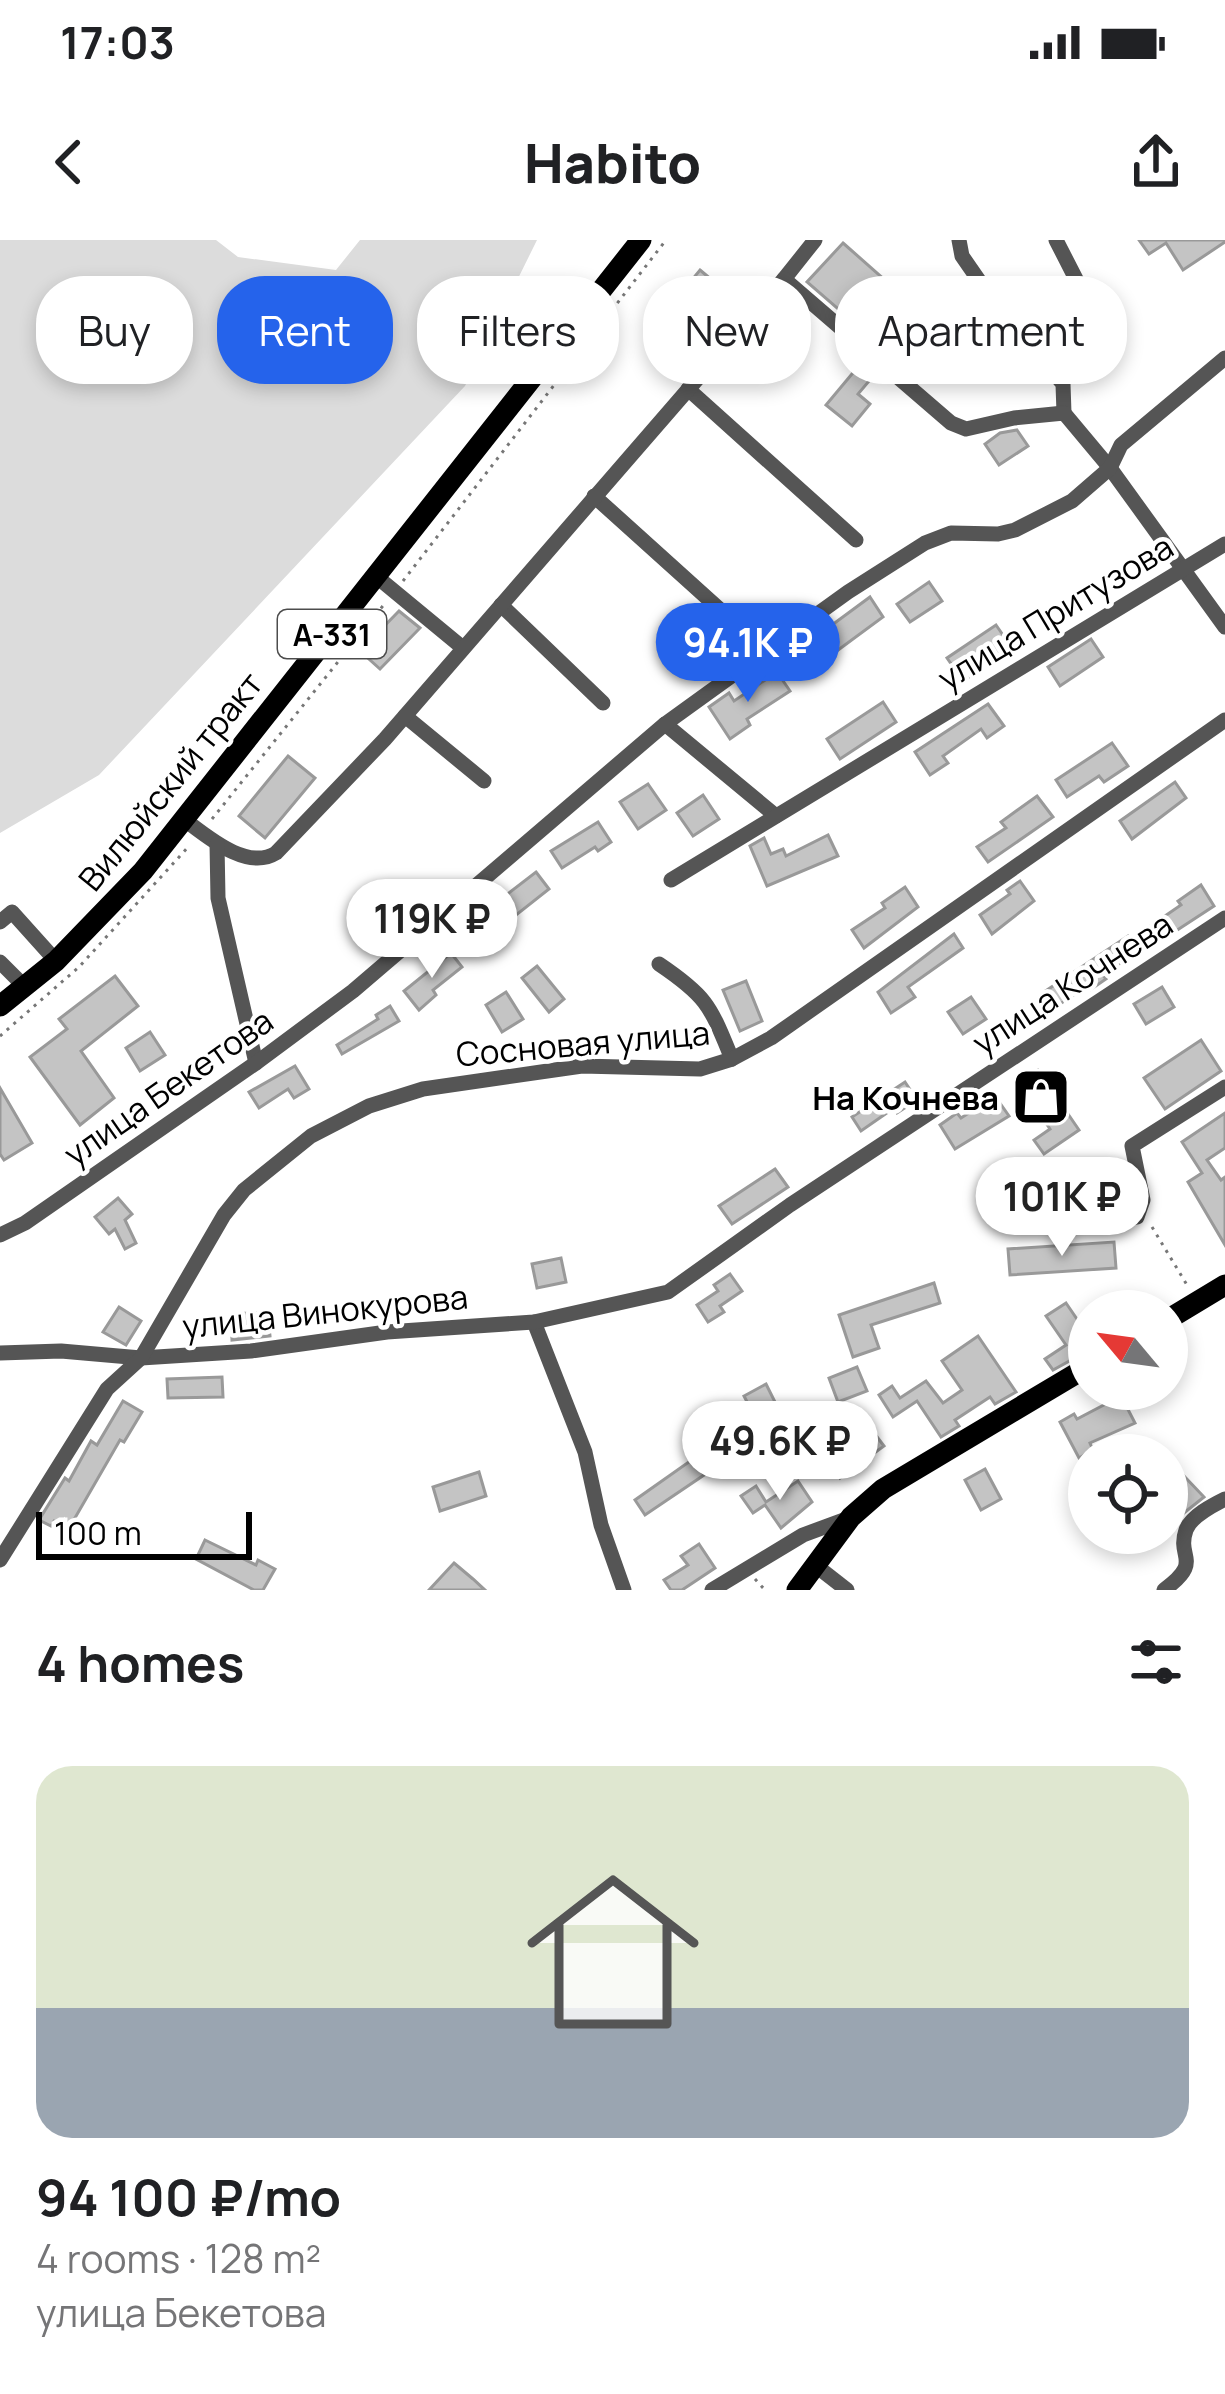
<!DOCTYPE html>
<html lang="en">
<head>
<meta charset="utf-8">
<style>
  :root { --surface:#fff; --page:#f2f2f2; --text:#202124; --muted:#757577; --accent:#2563eb }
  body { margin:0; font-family:Manrope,sans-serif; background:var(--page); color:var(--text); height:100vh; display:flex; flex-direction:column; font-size:45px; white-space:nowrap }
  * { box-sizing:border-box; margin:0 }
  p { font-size:39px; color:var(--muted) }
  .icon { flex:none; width:66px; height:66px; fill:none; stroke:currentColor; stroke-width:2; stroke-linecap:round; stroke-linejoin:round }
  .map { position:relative; height:1350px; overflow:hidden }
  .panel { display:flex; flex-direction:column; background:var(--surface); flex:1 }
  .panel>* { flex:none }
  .banner { position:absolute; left:36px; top:36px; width:1155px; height:108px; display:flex; gap:24px }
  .needle { width:78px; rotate:299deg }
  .buttons { position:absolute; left:1068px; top:1050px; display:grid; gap:24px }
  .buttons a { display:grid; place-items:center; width:120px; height:120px; border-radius:50%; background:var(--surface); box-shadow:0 6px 18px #0003; font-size:60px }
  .scale { position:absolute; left:36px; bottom:30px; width:216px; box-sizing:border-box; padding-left:12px; border:6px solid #000; border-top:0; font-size:33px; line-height:42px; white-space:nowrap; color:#000; -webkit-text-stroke:9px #fff; paint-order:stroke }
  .price { position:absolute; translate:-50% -102px; padding:0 27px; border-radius:42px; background:#fff; color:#222; font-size:39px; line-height:78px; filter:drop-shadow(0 3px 6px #0008) }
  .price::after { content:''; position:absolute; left:50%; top:72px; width:36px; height:27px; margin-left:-18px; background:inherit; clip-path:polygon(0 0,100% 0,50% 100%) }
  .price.on { background:var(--accent); color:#fff }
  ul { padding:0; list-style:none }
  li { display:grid; align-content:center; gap:24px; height:636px; padding:0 36px }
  li span { display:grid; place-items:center; height:372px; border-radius:36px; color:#555 }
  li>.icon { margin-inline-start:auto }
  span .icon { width:216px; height:216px; fill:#fffc; stroke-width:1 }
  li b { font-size:51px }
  h2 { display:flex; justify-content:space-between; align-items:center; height:144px; padding:0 36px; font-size:51px }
  .tag { padding:0 42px; border-radius:48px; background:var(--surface); box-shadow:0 6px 18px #0003; font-size:42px; line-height:108px }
  .tag.on { background:var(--accent); color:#fff }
  .status { display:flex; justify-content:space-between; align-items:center; height:84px; padding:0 60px; background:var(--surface); direction:ltr }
  .status svg { height:33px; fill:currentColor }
  header { display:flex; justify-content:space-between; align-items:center; height:156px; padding:0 36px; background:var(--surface); font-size:54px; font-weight:800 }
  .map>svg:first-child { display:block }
  .green { fill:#dcdcdc }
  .building { fill:#c4c4c4; stroke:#999; stroke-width:3 }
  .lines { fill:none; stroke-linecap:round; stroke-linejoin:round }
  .path { stroke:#777; stroke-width:3; stroke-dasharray:3 6; stroke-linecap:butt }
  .minor { stroke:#555; stroke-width:15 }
  .major { stroke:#000; stroke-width:21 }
  .labels { text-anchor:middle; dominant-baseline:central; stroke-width:9; stroke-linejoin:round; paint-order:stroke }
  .shield { fill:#fff; stroke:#4c4c4c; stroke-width:3 }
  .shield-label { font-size:30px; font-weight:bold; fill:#000 }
  .street-label { font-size:33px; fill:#000; stroke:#fff }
  .poi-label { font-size:33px; font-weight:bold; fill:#000; stroke:#fff; text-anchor:end }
</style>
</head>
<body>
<div class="status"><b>17:03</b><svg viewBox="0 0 49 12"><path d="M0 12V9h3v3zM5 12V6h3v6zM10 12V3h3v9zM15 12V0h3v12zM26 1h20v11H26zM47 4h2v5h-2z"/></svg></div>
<header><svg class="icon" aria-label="back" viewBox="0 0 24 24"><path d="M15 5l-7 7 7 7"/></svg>Habito<svg class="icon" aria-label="share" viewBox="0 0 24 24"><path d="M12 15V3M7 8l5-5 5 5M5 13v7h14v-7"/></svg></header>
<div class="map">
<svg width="1225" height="1350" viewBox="0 0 1225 1350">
  <rect width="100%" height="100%" fill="#fff"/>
  <polygon class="green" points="0,0 216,0 238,17 336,30 360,0 537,0 465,146 99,535 0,593"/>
  <g class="building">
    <polygon points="1139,0 1225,0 1225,2 1183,30 1166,3 1149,14"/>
    <polygon points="843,3 902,55 867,94 807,42"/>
    <polygon points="700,30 738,62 704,101 667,70"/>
    <polygon points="862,122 875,134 858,154 870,164 852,186 826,165"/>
    <polygon points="1017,190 1028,206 999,225 985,204 1000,193"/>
    <polygon points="929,342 942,361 910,382 897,364"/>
    <polygon points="870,357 883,377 815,427 802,407"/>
    <polygon points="399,371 420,388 380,429 360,411"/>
    <polygon points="996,385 1012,408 963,441 947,418"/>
    <polygon points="1091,399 1103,417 1060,446 1048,427"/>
    <polygon points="777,432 790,451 747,479 750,485 730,499 709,467 729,453 734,461"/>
    <polygon points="883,462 896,482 840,519 827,499"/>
    <polygon points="988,464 1004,486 987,498 981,489 943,516 948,523 930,535 915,512"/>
    <polygon points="1112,503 1128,526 1104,542 1099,536 1067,557 1056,540"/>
    <polygon points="288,516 315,538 265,598 239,576"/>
    <polygon points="1175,542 1186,558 1132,599 1120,581"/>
    <polygon points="648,544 666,570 638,589 620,562"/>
    <polygon points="703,555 719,579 693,596 677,573"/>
    <polygon points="1037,556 1053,577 988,622 977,607 1006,588 1001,582"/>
    <polygon points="598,582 611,602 598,611 595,607 562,628 551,611"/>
    <polygon points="828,595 838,616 767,646 750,606 764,598 771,614 783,609 786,616"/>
    <polygon points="536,632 549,649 492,694 475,669 502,651 505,656"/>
    <polygon points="1020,641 1034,661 992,694 980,675 1010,654 1007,650"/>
    <polygon points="1201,645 1214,666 1159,702 1149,687 1181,665 1178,661"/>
    <polygon points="905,647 918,667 864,708 852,690 885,668 882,663"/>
    <polygon points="954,694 963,708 908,747 915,757 891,773 878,752"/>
    <polygon points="1128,696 1138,711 1103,735 1106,739 1090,750 1087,746 1054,768 1044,752"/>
    <polygon points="451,713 462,727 433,750 436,755 419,770 404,751"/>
    <polygon points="537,726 564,759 549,772 522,738"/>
    <polygon points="115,736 138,766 81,811 114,858 80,885 30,817 67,789 59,779"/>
    <polygon points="746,741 762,781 740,791 723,750"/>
    <polygon points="1162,747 1174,767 1146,784 1134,764"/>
    <polygon points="506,752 523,779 502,792 486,765"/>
    <polygon points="971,757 986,779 963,794 948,772"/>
    <polygon points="390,766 399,781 342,814 337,805 378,779 376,775"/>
    <polygon points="150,792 165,815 140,831 126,808"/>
    <polygon points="1201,800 1221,831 1165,869 1144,838"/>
    <polygon points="295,826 309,849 294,858 288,849 259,868 249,852"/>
    <polygon points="1038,830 1079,890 1044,914 1034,900 1050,889 1018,843"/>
    <polygon points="905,842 917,860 897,873 894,868 861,891 852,877"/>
    <polygon points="0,848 32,903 4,920 0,914"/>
    <polygon points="995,856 1009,876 955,909 940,885 957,873 961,878"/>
    <polygon points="1225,873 1225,908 1207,920 1221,940 1225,937 1225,1005 1188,942 1202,933 1182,902"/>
    <polygon points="775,929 788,947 732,984 719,966"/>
    <polygon points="118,958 132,974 125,980 136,1003 125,1009 115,989 109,994 95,977"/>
    <polygon points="1111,958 1112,967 1016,979 1015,963"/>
    <polygon points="1114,1002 1116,1028 1010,1035 1008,1009"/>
    <polygon points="561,1018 566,1042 537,1048 532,1024"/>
    <polygon points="730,1034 742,1051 720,1066 724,1072 708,1082 697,1065 718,1051 714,1045"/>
    <polygon points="934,1043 940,1063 871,1085 879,1108 853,1117 839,1075"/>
    <polygon points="1066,1063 1079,1082 1089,1076 1089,1110 1053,1130 1045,1119 1066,1105 1046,1076"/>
    <polygon points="119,1067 141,1081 126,1105 103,1092"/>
    <polygon points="268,1072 270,1096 232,1100 231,1074"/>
    <polygon points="978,1096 1016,1152 995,1164 990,1157 955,1180 959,1186 941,1197 917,1161 893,1177 879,1155 892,1146 900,1158 926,1141 943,1163 962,1150 942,1121"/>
    <polygon points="857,1127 867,1151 838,1162 829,1138"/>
    <polygon points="222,1137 223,1157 168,1158 167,1139"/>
    <polygon points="766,1144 779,1170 757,1181 744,1156"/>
    <polygon points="1121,1156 1135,1183 1090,1203 1093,1210 1079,1218 1060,1182 1074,1174 1077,1179"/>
    <polygon points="123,1161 142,1172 124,1202 120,1200 68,1290 54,1281 51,1286 39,1280 65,1238 69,1241 91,1201 97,1205"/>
    <polygon points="871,1189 884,1206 840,1238 829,1220"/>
    <polygon points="693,1219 704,1235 645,1275 635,1260"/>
    <polygon points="985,1229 1001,1259 981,1270 965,1240"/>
    <polygon points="479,1232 486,1256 440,1271 433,1247"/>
    <polygon points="1184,1236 1204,1257 1179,1277 1167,1264 1167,1251"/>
    <polygon points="798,1241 812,1262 781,1288 765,1265 753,1273 741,1256 756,1246 766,1262"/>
    <polygon points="205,1300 256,1325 258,1320 275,1329 263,1350 254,1350 196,1319"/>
    <polygon points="699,1304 715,1328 682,1350 671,1350 664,1340 688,1325 681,1316"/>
    <polygon points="454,1323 473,1339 485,1350 429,1350"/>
  </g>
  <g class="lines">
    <g class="path">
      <polyline points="403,341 666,0"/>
      <polyline points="212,579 386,362"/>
      <polyline points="0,796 79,727 190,605"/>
      <polyline points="1152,987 1187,1045"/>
      <polyline points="755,1339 765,1350"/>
    </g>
    <g class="minor">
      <polyline points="959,0 962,16 998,68 1063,144 1064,173"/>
      <polyline points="1056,0 1078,43"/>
      <polyline points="784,39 815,0"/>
      <polyline points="688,149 856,300"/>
      <polyline points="594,256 726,375"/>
      <polyline points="377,337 463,408"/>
      <polyline points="501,365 603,463"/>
      <polyline points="405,476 484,541"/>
      <polyline points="665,484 776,576"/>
      <path d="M185 580C208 597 247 631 276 613L385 499 784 39 951 183 966 189 1014 178 1064 173 1110 228 1225 387"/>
      <polyline points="217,604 218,658 256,823"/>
      <polyline points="671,640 1225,304"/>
      <polyline points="0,682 12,672 56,721"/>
      <polyline points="0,722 25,747"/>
      <path d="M659 724C708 757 710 766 732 819"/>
      <polyline points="1021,941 1136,932"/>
      <polyline points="1028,987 1137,977 1143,960 1132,906 1225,847"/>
      <polyline points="0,995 25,983 256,823 353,751 665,484 848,352 925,303 951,293 998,294 1015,290 1072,261 1110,228 1121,205 1225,118"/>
      <polyline points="534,1082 585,1212 601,1285 624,1350"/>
      <polyline points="0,1113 61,1111 141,1118 251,1111 387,1092 534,1082 668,1052 790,965 1225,678"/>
      <polyline points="0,1320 107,1149 141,1118 224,975 244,950 311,896 369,866 423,849 582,826 700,829 732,819 771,798 1225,480"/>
      <polyline points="815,1325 847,1350"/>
      <polyline points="712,1350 803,1295 849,1278"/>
      <path d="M1164 1350C1204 1320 1176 1319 1186 1290 1191 1276 1213 1265 1225 1259"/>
    </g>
    <g class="major">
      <polyline points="0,766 56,721 143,631 641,0"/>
      <polyline points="1167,1080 1225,1045"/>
      <polyline points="797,1350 851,1277 883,1249 1089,1126"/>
    </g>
  </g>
  <defs>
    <symbol id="shop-square" viewBox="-11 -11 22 22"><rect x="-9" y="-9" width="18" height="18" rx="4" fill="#000" stroke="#fff"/><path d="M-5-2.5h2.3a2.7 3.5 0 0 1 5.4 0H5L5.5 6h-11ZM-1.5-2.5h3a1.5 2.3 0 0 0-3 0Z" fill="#fff"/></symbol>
  </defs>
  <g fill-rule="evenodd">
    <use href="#shop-square" x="1008" y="824" width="66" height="66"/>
  </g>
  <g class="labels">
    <rect class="shield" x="278" y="370" width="108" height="48" rx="9"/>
    <g class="shield-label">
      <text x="332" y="394">А-331</text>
    </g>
    <g class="street-label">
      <text transform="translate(1055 372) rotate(-31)">улица Притузова</text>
      <text transform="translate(170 541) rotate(-51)">Вилюйский тракт</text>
      <text transform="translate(1072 743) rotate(-33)">улица Кочнева</text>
      <text transform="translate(583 803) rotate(-5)">Сосновая улица</text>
      <text transform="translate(168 847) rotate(-35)">улица Бекетова</text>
      <text transform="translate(325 1071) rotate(-6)">улица Винокурова</text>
    </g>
    <g class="poi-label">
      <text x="999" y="857">На Кочнева</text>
    </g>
  </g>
</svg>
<div class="buttons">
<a><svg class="needle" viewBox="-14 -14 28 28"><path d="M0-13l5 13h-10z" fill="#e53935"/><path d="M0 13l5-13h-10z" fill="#757577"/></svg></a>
<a><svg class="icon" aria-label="locate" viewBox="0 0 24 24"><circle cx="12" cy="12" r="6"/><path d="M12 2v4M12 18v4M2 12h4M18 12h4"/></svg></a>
</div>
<div class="scale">100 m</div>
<b class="price on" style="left:748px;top:465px">94.1K ₽</b>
<b class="price" style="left:432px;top:741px">119K ₽</b>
<b class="price" style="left:1062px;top:1019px">101K ₽</b>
<b class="price" style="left:780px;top:1263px">49.6K ₽</b>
<div class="banner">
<a class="tag">Buy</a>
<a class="tag on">Rent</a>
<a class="tag">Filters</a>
<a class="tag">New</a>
<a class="tag">Apartment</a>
</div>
</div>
<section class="panel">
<h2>4 homes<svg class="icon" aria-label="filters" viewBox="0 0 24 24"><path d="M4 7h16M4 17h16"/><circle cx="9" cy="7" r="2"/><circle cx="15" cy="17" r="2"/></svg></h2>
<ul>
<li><span style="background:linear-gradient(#dfe7d0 65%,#9aa5b1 0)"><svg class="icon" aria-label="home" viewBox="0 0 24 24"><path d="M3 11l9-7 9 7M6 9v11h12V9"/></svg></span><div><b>94 100 ₽/mo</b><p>4 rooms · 128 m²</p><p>улица Бекетова</p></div></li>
</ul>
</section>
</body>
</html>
